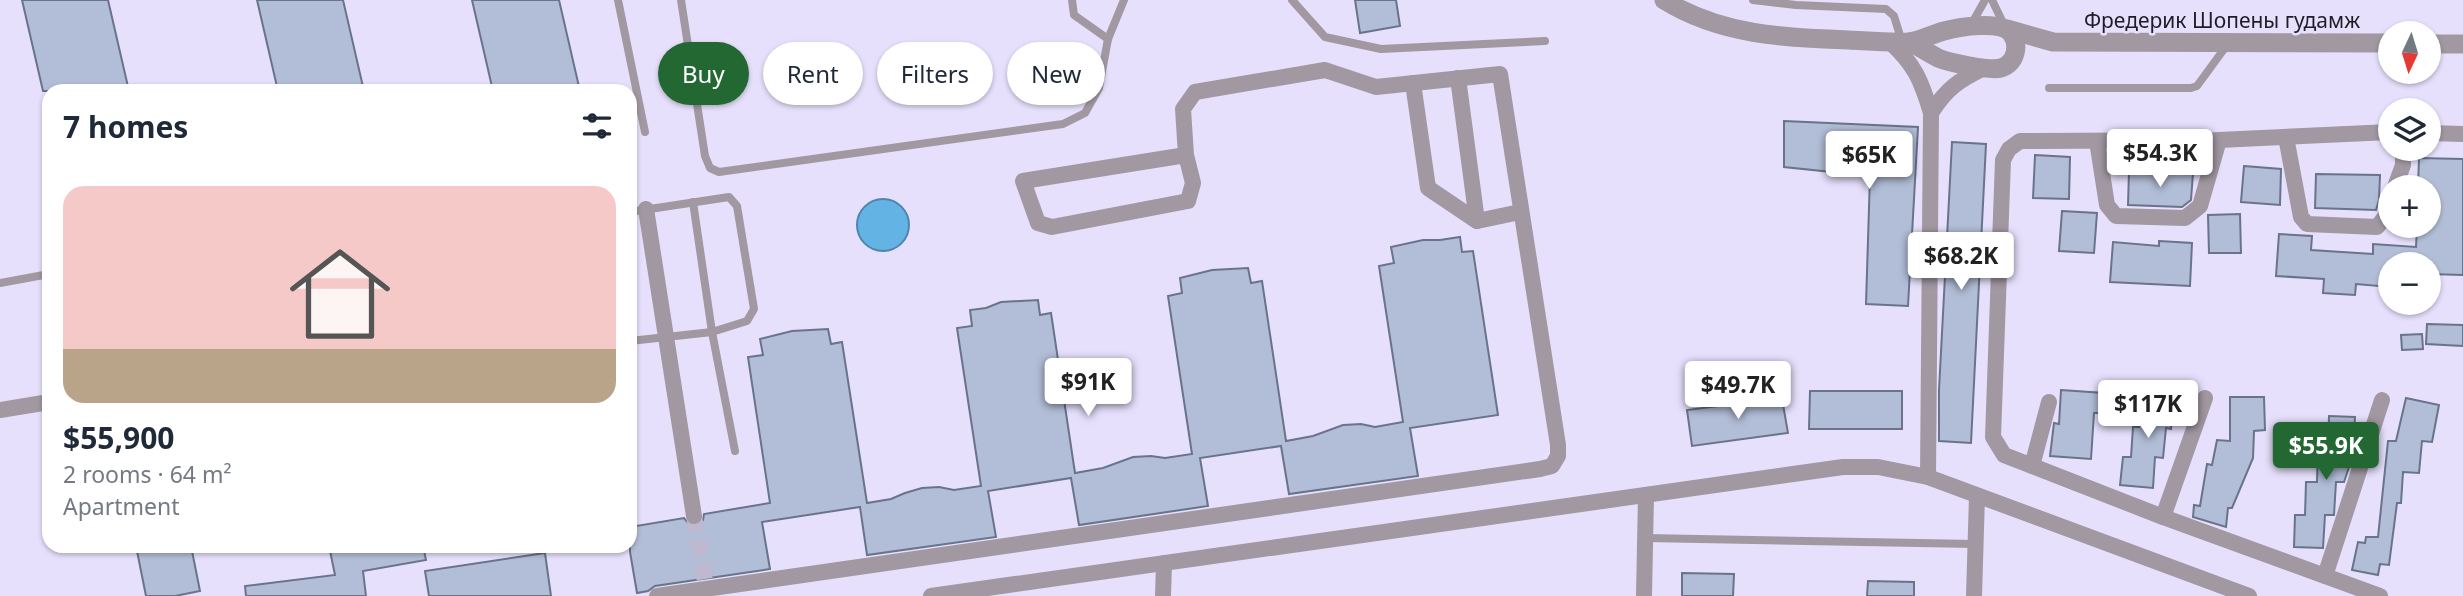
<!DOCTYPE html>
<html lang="en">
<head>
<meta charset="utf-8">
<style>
  :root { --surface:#fff; --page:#f6f6f7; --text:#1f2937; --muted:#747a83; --accent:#236833 }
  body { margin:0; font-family:"Noto Sans",sans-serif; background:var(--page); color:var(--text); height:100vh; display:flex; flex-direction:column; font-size:26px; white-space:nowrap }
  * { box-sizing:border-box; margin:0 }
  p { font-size:23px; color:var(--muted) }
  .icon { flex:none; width:38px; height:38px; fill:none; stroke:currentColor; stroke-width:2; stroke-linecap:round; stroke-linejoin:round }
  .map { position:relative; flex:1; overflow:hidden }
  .details { position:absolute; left:42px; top:84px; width:595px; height:469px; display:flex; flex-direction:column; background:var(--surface); border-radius:21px; box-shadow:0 2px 5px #0004 }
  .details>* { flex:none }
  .hud { position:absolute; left:658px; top:42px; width:665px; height:63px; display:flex; gap:14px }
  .needle { width:46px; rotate:184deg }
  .buttons { position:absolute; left:2378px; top:21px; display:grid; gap:14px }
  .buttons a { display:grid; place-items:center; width:63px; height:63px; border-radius:50%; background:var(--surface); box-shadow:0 2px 5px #0004; font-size:35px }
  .price { position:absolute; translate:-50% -60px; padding:0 16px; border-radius:7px; background:#fff; color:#222; font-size:23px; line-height:46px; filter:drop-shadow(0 2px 4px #0008) }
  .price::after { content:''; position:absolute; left:50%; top:42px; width:21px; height:16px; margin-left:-10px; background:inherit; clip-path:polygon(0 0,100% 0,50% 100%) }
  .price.selected { background:var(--accent); color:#fff }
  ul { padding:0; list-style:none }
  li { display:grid; align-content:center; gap:14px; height:371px; padding:0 21px }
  li span { display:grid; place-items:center; height:217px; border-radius:21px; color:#555 }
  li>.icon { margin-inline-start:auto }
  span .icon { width:126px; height:126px; fill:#fffc; stroke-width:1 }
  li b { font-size:30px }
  h2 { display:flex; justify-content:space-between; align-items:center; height:84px; padding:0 21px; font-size:30px }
  .pill { padding:0 24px; border-radius:32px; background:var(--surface); box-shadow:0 2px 5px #0004; font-size:24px; line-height:63px }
  .pill.selected { background:var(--accent); color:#fff }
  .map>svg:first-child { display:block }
  .water { fill:#63b4e4; stroke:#4e86ab; stroke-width:2 }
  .building { fill:#b2bdd7; stroke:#69748b; stroke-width:2 }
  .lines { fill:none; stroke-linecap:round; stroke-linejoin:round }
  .minor-tunnel { stroke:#beb9d1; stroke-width:16; stroke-dasharray:16 8; stroke-linecap:butt }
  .service { stroke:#a298a2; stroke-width:8 }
  .minor { stroke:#a298a2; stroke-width:16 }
  .tertiary { stroke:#a298a2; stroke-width:19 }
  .labels { text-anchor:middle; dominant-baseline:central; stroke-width:5; stroke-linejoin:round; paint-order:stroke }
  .street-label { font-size:21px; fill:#1e1c26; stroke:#e6e0fc }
</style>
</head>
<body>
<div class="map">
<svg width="2463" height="596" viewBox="0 0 2463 596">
  <rect width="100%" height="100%" fill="#e6e0fc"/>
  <circle class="water" cx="883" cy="225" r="26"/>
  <g class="building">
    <polygon points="22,0 108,0 129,91 43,91"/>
    <polygon points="257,0 343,0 364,91 278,91"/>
    <polygon points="472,0 559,0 580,91 493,91"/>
    <polygon points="1355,0 1396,0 1400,26 1360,33"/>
    <polygon points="1784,121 1918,127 1908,306 1866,304 1870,176 1784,167"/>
    <polygon points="1952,142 1986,144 1971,443 1939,441 1939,390"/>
    <polygon points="2035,155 2070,157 2069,199 2033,198"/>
    <polygon points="2419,158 2463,159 2463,275 2429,274 2429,264 2390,264 2390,287 2356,284 2355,295 2323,293 2324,279 2276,276 2279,234 2312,236 2311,250 2373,254 2373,244 2416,247 2417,226 2429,226 2429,187 2418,187"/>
    <polygon points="2244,166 2281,169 2280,205 2241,202"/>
    <polygon points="2129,171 2193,173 2191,200 2182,207 2128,205"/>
    <polygon points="2316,174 2380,175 2379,200 2376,210 2315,208"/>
    <polygon points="2062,211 2097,213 2094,253 2059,251"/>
    <polygon points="2240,214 2241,253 2209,253 2208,215"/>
    <polygon points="1460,237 1462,252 1473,251 1498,415 1410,428 1418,476 1289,494 1281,446 1200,458 1208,506 1079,525 1071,478 988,491 996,537 867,555 860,507 762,522 770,569 655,586 648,591 637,593 630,552 630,527 684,518 690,525 696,526 703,520 704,514 770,503 748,357 763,355 760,339 792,331 828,329 831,344 842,342 867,503 891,499 905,493 922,488 939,487 954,490 981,486 957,328 972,326 970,310 986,308 1001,302 1038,300 1040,315 1051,313 1075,473 1103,468 1133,457 1151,456 1165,458 1192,454 1168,296 1182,293 1180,278 1212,270 1248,268 1251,283 1262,281 1286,441 1313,436 1343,425 1361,424 1375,427 1403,422 1379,266 1394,263 1391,247 1423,240 1440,240"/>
    <polygon points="2159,241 2192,243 2190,286 2110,282 2113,242 2159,246"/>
    <polygon points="2427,324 2463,325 2463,346 2426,344"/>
    <polygon points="2422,334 2423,349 2402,350 2401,335"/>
    <polygon points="2061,390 2104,393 2103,413 2094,413 2091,459 2050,456 2054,423 2059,424"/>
    <polygon points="1810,391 1902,391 1902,429 1809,429"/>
    <polygon points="2142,392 2174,394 2171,429 2166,428 2163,458 2155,457 2153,488 2120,485 2123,457 2131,457 2133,427 2139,427"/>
    <polygon points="1781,393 1788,433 1692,446 1687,410 1741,403 1741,400"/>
    <polygon points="2230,397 2264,397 2265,430 2254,431 2253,458 2232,508 2228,508 2226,527 2193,517 2194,505 2200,506 2207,464 2212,465 2217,440 2230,441"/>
    <polygon points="2406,398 2439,405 2432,442 2422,441 2419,473 2403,472 2401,503 2397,503 2389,565 2380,564 2378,575 2352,570 2358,542 2365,543 2366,537 2378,537 2388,441 2396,441"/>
    <polygon points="2329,416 2355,417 2354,433 2359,434 2359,437 2344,482 2336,482 2334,515 2325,515 2323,548 2294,547 2295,515 2305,515 2306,482 2317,482 2318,449 2328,450"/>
    <polygon points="136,546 191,546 200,591 175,596 146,596"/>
    <polygon points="329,546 423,546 426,560 363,571 366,596 246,596 245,586 335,575"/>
    <polygon points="545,553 551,596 429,596 425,571"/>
    <polygon points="1682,573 1734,574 1733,596 1682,596"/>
    <polygon points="1868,581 1914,582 1914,596 1867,596"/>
  </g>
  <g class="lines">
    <polyline class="minor-tunnel" points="694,516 705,582"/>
    <g class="service">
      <polyline points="618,0 645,132"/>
      <polyline points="681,0 705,156 710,168 719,172 1063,124 1085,113 1099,88 1108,39 1124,0"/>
      <polyline points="1072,0 1074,15 1108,39"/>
      <polyline points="1292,0 1325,37 1381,49 1545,41"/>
      <polyline points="1753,0 1796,5 1886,9 1894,16 1902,42"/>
      <polyline points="1992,0 2005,27"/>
      <polyline points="1971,25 1985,0"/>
      <polyline points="2049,88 2191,88 2197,86 2227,45"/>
      <polyline points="693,202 712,332 735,451"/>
      <polyline points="630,212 729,197 737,206 754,309 747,321 712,332 630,341"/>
      <polyline points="0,283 49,274"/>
      <polyline points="1645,538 1975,544"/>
    </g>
    <g class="minor">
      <path d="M1890 42C1915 65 1921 80 1931 113L1928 477"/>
      <polyline points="1458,78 1477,221"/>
      <polyline points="1413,83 1428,188 1477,221 1520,212"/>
      <path d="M1931 113C1947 88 1959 80 1986 67"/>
      <polyline points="2429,133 2463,134"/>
      <polyline points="2286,137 2301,217 2307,224 2377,227 2385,217 2390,201"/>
      <polyline points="2097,141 2107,205 2116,216 2185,218 2200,206 2219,140"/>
      <polyline points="2395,187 2403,165 2403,149"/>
      <polyline points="646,209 694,516"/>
      <polyline points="0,410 49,402"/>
      <polyline points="2032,466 2049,402"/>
      <polyline points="2163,517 2205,398"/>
      <polyline points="2325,576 2382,400"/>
      <polyline points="657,596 1540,469 1552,466 1558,456 1558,445 1500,74 1376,87 1325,70 1195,92 1183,109 1186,155 1023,181 1038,223 1052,227 1188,201 1193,183 1186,155"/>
      <polyline points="931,596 1843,467 1878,467 1928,477 2249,596"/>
      <polyline points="1163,596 1164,563"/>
      <polyline points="1644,596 1646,495"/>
      <polyline points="1974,596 1977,496"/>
      <polyline points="2380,596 2163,517 2004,455 1993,437 2003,160 2009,149 2020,141 2219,140 2390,132"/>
    </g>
    <g class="tertiary">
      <path d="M1664 0C1720 35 1785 38 1849 40 1868 41 1889 43 1908 42 1920 41 1932 34 1944 31 1959 27 2000 20 2011 33 2020 45 2016 63 2001 68 1990 71 1950 63 1938 58 1929 53 1919 47 1910 42"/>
      <polyline points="2007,29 2053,42 2390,43"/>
      <polyline points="2429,44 2463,44"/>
    </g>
  </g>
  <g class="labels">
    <g class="street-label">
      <text x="2222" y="20">Фредерик Шопены гудамж</text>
    </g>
  </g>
</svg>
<div class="buttons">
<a><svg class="needle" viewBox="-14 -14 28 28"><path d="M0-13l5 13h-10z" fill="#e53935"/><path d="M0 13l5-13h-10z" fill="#747a83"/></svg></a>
<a><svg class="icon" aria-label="layers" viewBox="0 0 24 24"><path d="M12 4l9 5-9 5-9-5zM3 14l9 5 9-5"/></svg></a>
<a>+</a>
<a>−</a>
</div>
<b class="price" style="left:2160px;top:189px">$54.3K</b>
<b class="price" style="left:1869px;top:191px">$65K</b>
<b class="price" style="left:1961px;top:292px">$68.2K</b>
<b class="price" style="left:1088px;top:418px">$91K</b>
<b class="price" style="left:1738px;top:421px">$49.7K</b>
<b class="price" style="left:2148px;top:440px">$117K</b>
<b class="price selected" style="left:2326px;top:482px">$55.9K</b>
<div class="hud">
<a class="pill selected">Buy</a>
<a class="pill">Rent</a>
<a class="pill">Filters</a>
<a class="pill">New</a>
</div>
<section class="details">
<h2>7 homes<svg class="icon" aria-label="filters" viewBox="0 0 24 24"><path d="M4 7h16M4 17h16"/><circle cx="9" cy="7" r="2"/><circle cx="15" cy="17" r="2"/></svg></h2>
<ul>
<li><span style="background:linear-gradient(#f6c9c9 75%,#b9a48a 0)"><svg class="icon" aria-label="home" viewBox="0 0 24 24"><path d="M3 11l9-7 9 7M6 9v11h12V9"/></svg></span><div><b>$55,900</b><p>2 rooms · 64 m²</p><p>Apartment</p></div></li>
</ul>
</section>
</div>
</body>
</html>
